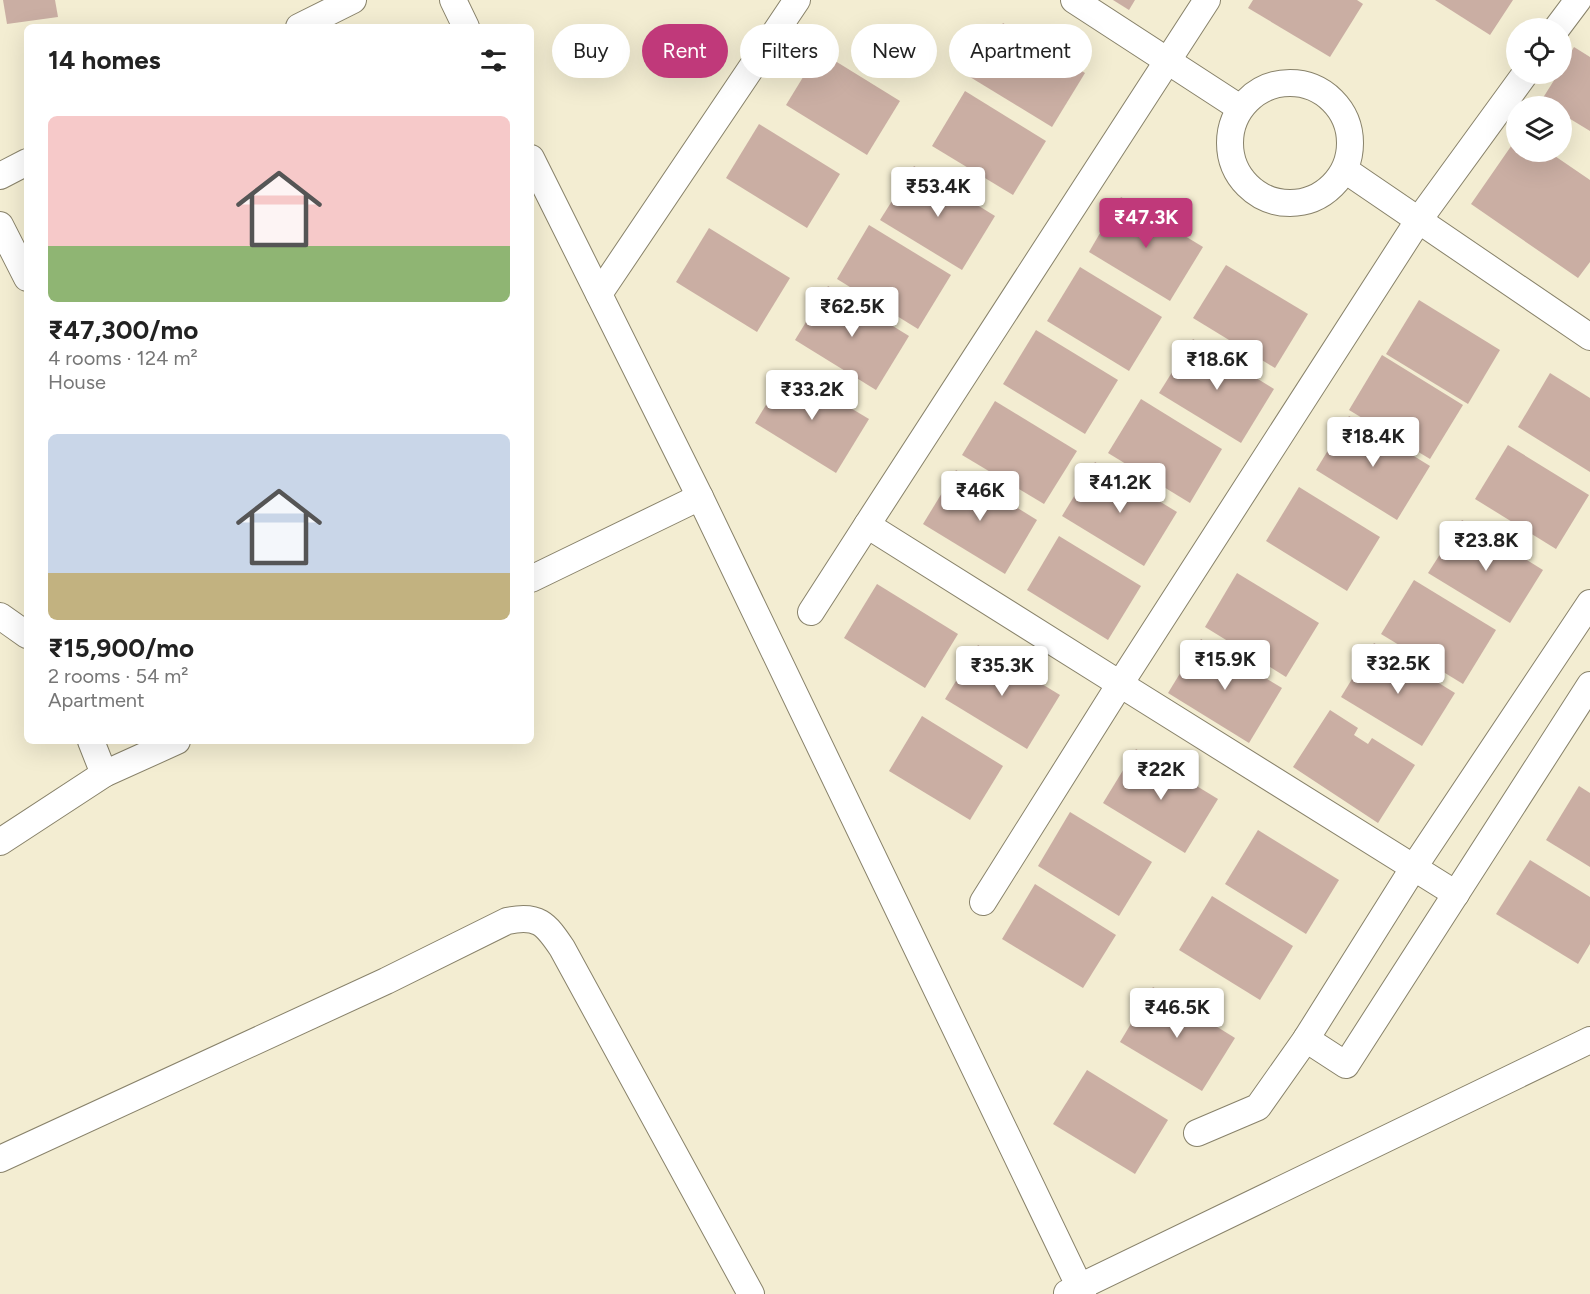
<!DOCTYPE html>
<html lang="en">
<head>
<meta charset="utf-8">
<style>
  :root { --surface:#fff; --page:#f2f2f2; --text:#222; --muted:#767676; --accent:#c0397a }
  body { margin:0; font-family:Figtree,sans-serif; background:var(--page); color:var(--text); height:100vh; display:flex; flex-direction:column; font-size:22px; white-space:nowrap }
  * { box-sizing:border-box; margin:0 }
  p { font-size:20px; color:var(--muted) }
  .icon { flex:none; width:33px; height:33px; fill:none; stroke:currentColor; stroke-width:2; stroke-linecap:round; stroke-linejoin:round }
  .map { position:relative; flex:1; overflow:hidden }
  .side { position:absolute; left:24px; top:24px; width:510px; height:720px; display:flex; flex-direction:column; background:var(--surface); border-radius:9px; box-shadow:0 6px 24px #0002 }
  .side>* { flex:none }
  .guide { position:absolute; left:552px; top:24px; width:570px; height:54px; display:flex; gap:12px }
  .fabs { position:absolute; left:1506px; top:18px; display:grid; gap:12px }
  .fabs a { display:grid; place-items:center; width:66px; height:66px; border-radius:50%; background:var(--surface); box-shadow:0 6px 24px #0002; font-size:30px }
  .price { position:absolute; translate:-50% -51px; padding:0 14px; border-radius:6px; background:#fff; color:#222; font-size:20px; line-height:39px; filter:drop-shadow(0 2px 3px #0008) }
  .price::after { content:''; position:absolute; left:50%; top:36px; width:18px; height:14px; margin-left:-9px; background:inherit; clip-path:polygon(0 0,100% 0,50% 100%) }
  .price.current { background:var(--accent); color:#fff }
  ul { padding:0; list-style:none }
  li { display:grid; align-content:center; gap:12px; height:318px; padding:0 24px }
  li span { display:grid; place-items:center; height:186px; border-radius:9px; color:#555 }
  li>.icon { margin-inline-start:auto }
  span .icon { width:108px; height:108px; fill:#fffc; stroke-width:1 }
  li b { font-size:26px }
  h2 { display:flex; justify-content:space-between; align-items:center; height:72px; padding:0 24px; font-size:26px }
  .tag { padding:0 21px; border-radius:27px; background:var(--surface); box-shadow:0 6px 24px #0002; font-size:21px; line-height:54px }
  .tag.current { background:var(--accent); color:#fff }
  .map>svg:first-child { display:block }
  .building { fill:#caaea3 }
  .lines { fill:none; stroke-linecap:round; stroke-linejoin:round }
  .street-casing { stroke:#88826a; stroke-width:28 }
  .street { stroke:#fff; stroke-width:26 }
</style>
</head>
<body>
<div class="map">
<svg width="1590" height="1294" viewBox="0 0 1590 1294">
  <rect width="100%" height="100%" fill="#f3edd2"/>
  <g class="building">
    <polygon points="3,0 55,0 58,17 7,24"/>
    <polygon points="1113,0 1135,0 1129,10"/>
    <polygon points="1253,0 1357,0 1363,4 1330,57 1248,8"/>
    <polygon points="1435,0 1513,0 1490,35"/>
    <polygon points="1003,23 1085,73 1052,127 970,77"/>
    <polygon points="1574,47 1590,57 1590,131 1562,114 1562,106 1549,106 1541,101 1558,74 1562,74 1562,68"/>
    <polygon points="819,51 900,101 867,155 786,105"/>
    <polygon points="965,91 1046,141 1013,195 932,146"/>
    <polygon points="759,124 840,174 807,228 726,178"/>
    <polygon points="1516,139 1516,152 1549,152 1590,180 1590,262 1578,278 1471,204"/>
    <polygon points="914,166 995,216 962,270 880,220"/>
    <polygon points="1121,197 1203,247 1170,301 1089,252"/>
    <polygon points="869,225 951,275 918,329 837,279"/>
    <polygon points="709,228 790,278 757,332 676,282"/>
    <polygon points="1226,265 1308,314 1275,368 1193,318"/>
    <polygon points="1080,267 1162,317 1129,371 1047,321"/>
    <polygon points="828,286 909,336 876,390 795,340"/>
    <polygon points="1419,300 1500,350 1468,404 1386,354"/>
    <polygon points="1036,330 1118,380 1085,434 1003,384"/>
    <polygon points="1193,339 1274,389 1241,443 1159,393"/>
    <polygon points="1382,355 1463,405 1430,459 1349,410"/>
    <polygon points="787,370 869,419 836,473 755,423"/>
    <polygon points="1550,373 1590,398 1590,472 1518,427"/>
    <polygon points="1141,399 1222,449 1190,503 1108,453"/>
    <polygon points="995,401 1077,451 1044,504 962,455"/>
    <polygon points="1349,416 1430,466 1397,520 1316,470"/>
    <polygon points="1508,445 1589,495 1556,549 1475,499"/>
    <polygon points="1095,462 1177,512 1144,566 1062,516"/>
    <polygon points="956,470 1037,520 1005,574 923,524"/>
    <polygon points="1299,487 1380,537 1347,591 1266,541"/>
    <polygon points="1462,520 1543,570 1510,623 1428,573"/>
    <polygon points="1059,536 1141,586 1108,640 1027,590"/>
    <polygon points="1237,573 1319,623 1286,677 1205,627"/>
    <polygon points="1414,580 1496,630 1463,684 1381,634"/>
    <polygon points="877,584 958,634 925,688 844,638"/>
    <polygon points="1201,639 1282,688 1249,743 1168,693"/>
    <polygon points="1374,643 1455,693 1422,746 1341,697"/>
    <polygon points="978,645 1060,695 1027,749 945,699"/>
    <polygon points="1330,710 1358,728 1354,735 1368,744 1372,738 1415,765 1378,823 1293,767"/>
    <polygon points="922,716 1003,766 970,820 889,771"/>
    <polygon points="1136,749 1218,799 1185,853 1103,803"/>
    <polygon points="1579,786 1590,793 1590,867 1546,840"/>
    <polygon points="1070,812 1152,862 1119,916 1038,866"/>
    <polygon points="1258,830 1339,880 1306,934 1225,884"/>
    <polygon points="1530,860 1590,897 1590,944 1578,964 1496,914"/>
    <polygon points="1035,884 1116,935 1083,988 1002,939"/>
    <polygon points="1212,896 1293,946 1260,1000 1179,950"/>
    <polygon points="1153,987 1235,1038 1202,1091 1120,1042"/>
    <polygon points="1087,1070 1168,1120 1135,1174 1053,1124"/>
  </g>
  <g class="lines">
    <defs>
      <g id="street">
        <polyline points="453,0 466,27"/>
        <polyline points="1074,0 1240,108"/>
        <polyline points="1207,0 867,525 1120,684 1418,221 1525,74"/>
        <polyline points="299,27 353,0"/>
        <polyline points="1557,28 1578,0"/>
        <circle cx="1290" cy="143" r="60"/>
        <polyline points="531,158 700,497 1083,1294"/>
        <polyline points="1345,170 1590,337"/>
        <polyline points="0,176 27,162"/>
        <polyline points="0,225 27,278"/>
        <polyline points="599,294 797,0"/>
        <polyline points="531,579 700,497"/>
        <polyline points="811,612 867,525"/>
        <polyline points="0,616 27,635"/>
        <polyline points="91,741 104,774"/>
        <polyline points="0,842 104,774 177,741"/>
        <polyline points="983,902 1120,684 1456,894"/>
        <polyline points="1306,1039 1346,1065 1590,685"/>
        <polyline points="1197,1133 1258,1107 1306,1039 1414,867 1590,603"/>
        <path d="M0 1159 386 981 507 921C538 914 546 924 562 948L751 1294"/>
        <polyline points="1067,1293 1590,1040"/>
      </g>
    </defs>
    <use href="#street" class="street-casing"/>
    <use href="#street" class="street"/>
  </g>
</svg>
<div class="fabs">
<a><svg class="icon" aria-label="locate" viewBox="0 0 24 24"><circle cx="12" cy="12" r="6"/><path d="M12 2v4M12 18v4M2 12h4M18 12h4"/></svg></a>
<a><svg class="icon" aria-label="layers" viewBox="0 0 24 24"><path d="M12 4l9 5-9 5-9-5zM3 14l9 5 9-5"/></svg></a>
</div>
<b class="price" style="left:938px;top:218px">₹53.4K</b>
<b class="price current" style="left:1146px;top:249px">₹47.3K</b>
<b class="price" style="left:852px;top:338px">₹62.5K</b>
<b class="price" style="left:1217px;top:391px">₹18.6K</b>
<b class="price" style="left:812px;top:421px">₹33.2K</b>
<b class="price" style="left:1373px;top:468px">₹18.4K</b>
<b class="price" style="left:1120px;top:514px">₹41.2K</b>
<b class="price" style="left:980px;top:522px">₹46K</b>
<b class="price" style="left:1486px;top:572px">₹23.8K</b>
<b class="price" style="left:1225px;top:691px">₹15.9K</b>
<b class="price" style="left:1398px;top:695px">₹32.5K</b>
<b class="price" style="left:1002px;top:697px">₹35.3K</b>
<b class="price" style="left:1161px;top:801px">₹22K</b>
<b class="price" style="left:1177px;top:1039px">₹46.5K</b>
<div class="guide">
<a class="tag">Buy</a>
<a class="tag current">Rent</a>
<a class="tag">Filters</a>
<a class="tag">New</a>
<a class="tag">Apartment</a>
</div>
<section class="side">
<h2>14 homes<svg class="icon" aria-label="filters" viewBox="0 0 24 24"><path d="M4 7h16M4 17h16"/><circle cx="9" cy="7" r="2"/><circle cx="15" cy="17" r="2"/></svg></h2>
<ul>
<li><span style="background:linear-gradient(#f6c9c9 70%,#8fb573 0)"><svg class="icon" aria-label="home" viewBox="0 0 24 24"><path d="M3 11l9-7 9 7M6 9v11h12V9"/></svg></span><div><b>₹47,300/mo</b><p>4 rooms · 124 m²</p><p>House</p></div></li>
<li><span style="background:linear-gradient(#c9d6e8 75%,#c2b280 0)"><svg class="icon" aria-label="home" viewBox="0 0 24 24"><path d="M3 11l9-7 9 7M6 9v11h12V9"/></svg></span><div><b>₹15,900/mo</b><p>2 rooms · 54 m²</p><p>Apartment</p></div></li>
</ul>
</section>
</div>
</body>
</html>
